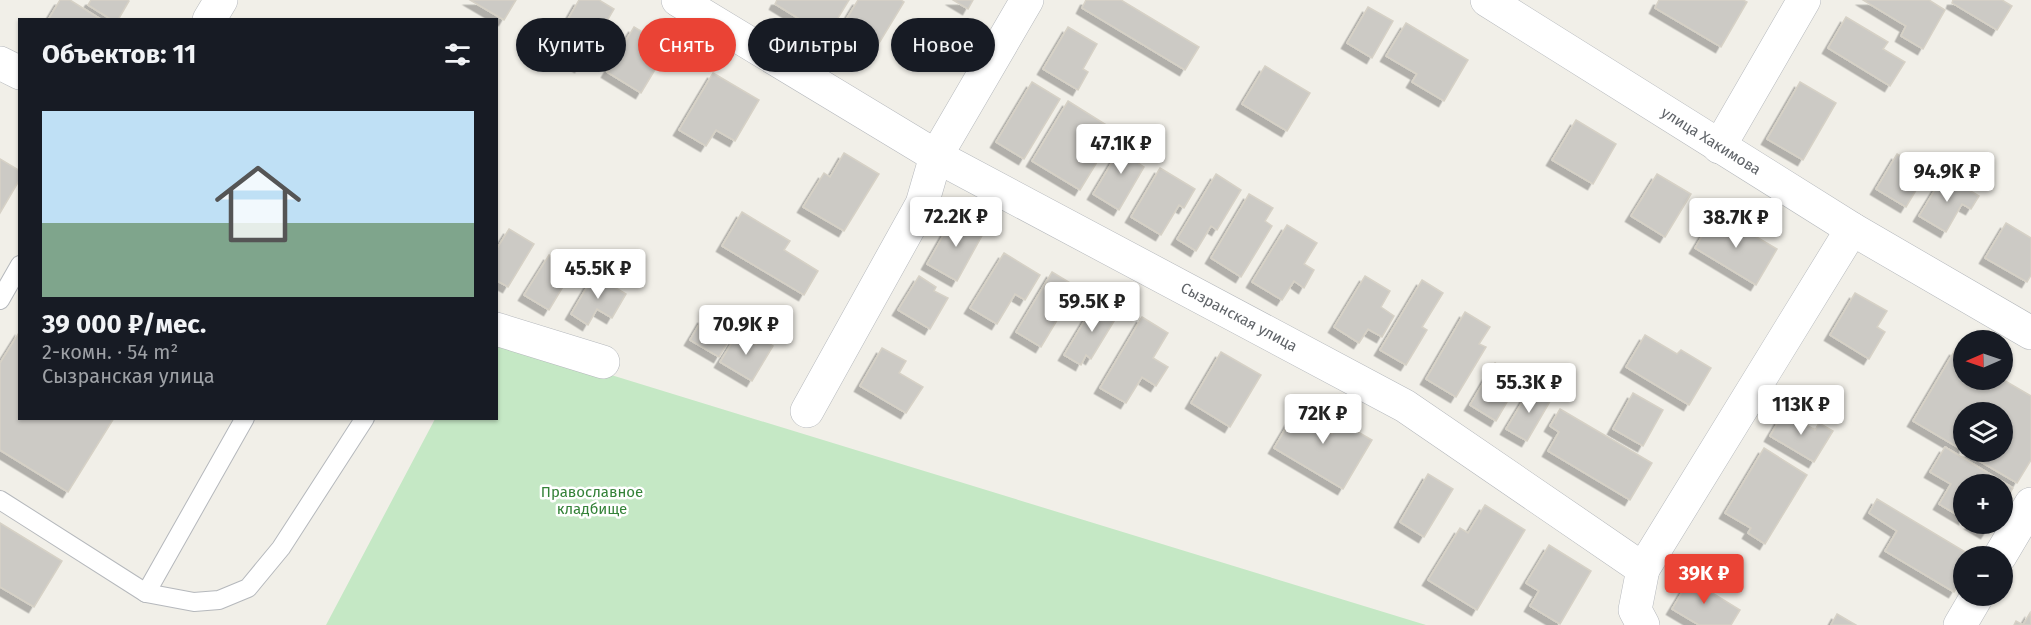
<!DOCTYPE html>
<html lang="ru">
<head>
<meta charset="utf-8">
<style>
  :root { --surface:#171b24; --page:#242831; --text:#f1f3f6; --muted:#9ea1a6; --line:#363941; --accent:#ea4335 }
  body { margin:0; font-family:"Fira Sans",sans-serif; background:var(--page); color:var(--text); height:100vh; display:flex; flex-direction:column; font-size:22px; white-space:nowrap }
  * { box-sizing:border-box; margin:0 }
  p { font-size:20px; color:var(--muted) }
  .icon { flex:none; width:33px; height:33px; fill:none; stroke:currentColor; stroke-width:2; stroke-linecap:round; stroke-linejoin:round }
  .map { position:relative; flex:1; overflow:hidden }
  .details { position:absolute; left:18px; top:18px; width:480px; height:402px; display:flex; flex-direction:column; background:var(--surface); border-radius:0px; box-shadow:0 2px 4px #0004 }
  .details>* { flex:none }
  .banner { position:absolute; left:516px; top:18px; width:570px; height:54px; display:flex; gap:12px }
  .needle { width:39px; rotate:268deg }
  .controls { position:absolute; left:1953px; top:330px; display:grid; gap:12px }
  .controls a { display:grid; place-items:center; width:60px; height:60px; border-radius:50%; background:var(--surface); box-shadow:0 2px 4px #0004; font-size:30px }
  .price { position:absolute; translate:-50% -51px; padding:0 14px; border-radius:6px; background:#fff; color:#222; font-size:20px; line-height:39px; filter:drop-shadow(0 2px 3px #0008) }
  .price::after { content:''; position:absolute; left:50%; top:36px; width:18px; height:14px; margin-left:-9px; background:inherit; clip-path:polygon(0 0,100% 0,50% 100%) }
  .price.active { background:var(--accent); color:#fff }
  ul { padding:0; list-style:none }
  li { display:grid; align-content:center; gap:12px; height:318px; padding:0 24px }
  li+li { border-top:2px solid var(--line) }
  li span { display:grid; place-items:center; height:186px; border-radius:0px; color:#555 }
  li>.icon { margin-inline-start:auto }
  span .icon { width:108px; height:108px; fill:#fffc; stroke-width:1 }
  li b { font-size:26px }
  h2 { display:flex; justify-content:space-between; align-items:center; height:72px; padding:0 24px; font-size:26px }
  .tag { padding:0 21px; border-radius:27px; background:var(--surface); box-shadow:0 2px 4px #0004; font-size:21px; line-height:54px }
  .tag.active { background:var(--accent); color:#fff }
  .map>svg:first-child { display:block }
  .green { fill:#c5e8c5 }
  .building { fill:#cccac5; stroke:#d6d1c6; stroke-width:1.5; filter:url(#shadow) }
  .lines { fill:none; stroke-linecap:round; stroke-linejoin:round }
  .service-casing { stroke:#b5b8bc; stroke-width:20 }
  .minor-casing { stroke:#b5b8bc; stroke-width:34 }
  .tertiary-casing { stroke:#b5b8bc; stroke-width:34 }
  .service { stroke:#fff; stroke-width:18 }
  .minor { stroke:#fff; stroke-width:33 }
  .tertiary { stroke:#fff; stroke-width:33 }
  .labels { text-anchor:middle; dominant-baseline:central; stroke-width:5; stroke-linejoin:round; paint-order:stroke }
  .street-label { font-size:15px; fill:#5f6368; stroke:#fff }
  .park-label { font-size:15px; fill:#348238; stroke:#fff }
</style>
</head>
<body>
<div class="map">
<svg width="2031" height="625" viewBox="0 0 2031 625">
  <defs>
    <filter id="shadow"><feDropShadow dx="-5.5" dy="5.5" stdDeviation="0" flood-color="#0004"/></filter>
  </defs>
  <rect width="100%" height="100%" fill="#f1efe8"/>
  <polygon class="green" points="497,340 1426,625 326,625 435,419 496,418"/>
  <g class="building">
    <polygon points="60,0 70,0 102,20 48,20"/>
    <polygon points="91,0 128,0 129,1 118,20 112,20 88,5"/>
    <polygon points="470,0 516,0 504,20"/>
    <polygon points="579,0 599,0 614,9 580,67 551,49"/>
    <polygon points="777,0 849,0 827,36 775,4"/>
    <polygon points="858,0 901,0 904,2 870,58 835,38"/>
    <polygon points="953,0 973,0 968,9"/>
    <polygon points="1086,0 1121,0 1199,47 1185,70 1082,8"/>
    <polygon points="1659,0 1743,0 1747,2 1721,47 1655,8"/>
    <polygon points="1863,0 1929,0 1945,10 1923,49 1901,36 1906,26"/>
    <polygon points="1953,0 2002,0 2012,6 1997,30 1952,3"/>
    <polygon points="1368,7 1393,21 1372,58 1347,43"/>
    <polygon points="1846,17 1888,42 1883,49 1905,62 1890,86 1828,48"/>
    <polygon points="1406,23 1468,60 1444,101 1412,82 1417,74 1386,56"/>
    <polygon points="634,27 661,43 648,63 656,68 641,93 607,72"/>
    <polygon points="1068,27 1097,44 1083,69 1088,72 1078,90 1043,69"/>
    <polygon points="1265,66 1310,93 1287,131 1242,104"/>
    <polygon points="713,73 759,100 735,141 716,130 706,146 679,130"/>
    <polygon points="1032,82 1060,99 1024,159 996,142"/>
    <polygon points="1800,82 1836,103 1803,160 1767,139"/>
    <polygon points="1068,101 1116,131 1080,190 1032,161"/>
    <polygon points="1576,120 1616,144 1593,184 1552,160"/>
    <polygon points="1126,139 1146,152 1139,164 1144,167 1119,210 1093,194"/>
    <polygon points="844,153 879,174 844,231 803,207 824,173 830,177"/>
    <polygon points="1897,154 1927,172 1906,207 1876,189"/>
    <polygon points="0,159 20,171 20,179 0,213"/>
    <polygon points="1160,168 1195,189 1184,208 1179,205 1161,235 1131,217"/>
    <polygon points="1216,174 1241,190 1217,230 1211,226 1196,251 1177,239"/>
    <polygon points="1657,174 1691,194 1665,237 1631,216"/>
    <polygon points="1944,175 1979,196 1971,209 1962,204 1946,232 1919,216"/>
    <polygon points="1249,194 1273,208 1265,221 1272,226 1241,277 1211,258"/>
    <polygon points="742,212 790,241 784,250 818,271 804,295 722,246"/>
    <polygon points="1716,213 1777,249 1756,285 1695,248"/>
    <polygon points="955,215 984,232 957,281 927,264"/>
    <polygon points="2006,223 2031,238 2031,275 2027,282 1985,258"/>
    <polygon points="1287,225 1317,243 1304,264 1314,270 1304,288 1294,281 1282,300 1252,282"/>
    <polygon points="509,229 534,244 508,287 496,280 496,250"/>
    <polygon points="1004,253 1040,275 1025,300 1015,294 997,324 970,308"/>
    <polygon points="549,255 573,270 549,310 524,295"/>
    <polygon points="1052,272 1077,287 1041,347 1016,332"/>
    <polygon points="594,275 626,294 612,318 597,309 588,325 571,314"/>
    <polygon points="919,276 936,287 934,291 948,298 930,329 898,310"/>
    <polygon points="1365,276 1390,291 1381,307 1394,316 1382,337 1368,329 1359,343 1334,327"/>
    <polygon points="1422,280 1443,293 1422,327 1427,330 1406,365 1380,350"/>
    <polygon points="1855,293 1887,311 1877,327 1885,332 1869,359 1830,335"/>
    <polygon points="1097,300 1119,313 1091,359 1086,355 1081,365 1064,355"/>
    <polygon points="1465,312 1490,327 1479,344 1486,347 1456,397 1426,379"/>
    <polygon points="1142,317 1168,333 1153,358 1168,367 1156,386 1142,377 1126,403 1100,388"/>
    <polygon points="703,318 732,335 719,357 690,340"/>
    <polygon points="20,331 20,418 114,418 68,492 0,450 0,363"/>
    <polygon points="738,333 756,345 760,338 773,346 752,381 720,362"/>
    <polygon points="1645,335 1677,354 1681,350 1711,368 1689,405 1626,367"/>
    <polygon points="882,348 906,361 899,373 923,387 906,413 860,386"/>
    <polygon points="1955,350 1964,355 1964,380 2002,379 2031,396 2031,460 2017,483 1964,452 2002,452 2002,412 1964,412 1964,451 1913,421"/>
    <polygon points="1221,352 1261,375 1230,427 1191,403"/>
    <polygon points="1495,363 1521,378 1496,421 1470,405"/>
    <polygon points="1532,386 1552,398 1527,441 1506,429"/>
    <polygon points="1633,393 1663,410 1643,446 1613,429"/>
    <polygon points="1303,399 1328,414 1320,427 1332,434 1339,421 1372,440 1343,489 1274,448"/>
    <polygon points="1560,409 1652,463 1630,500 1548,451 1559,432 1550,426"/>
    <polygon points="1784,412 1815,430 1819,423 1833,431 1814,462 1770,436"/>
    <polygon points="1945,447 2013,488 2002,506 2002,484 1964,484 1964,519 1939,504 1951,484 1930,472"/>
    <polygon points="1764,448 1807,475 1765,544 1748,533 1751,528 1725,513"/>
    <polygon points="1428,474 1453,489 1424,537 1400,522"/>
    <polygon points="1877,499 1972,556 1964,556 1964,576 1954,592 1885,551 1897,531 1869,513"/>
    <polygon points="1485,505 1525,530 1477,610 1428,580 1460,528 1468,533"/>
    <polygon points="0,523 62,561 34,607 0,587"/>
    <polygon points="1971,524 1992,524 1986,533"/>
    <polygon points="1549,545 1591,571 1560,624 1530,606 1539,591 1526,583"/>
    <polygon points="1693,574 1712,585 1709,591 1740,610 1731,625 1699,625 1672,609"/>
    <polygon points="2030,613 2031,625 2014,625 2016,621 2023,625"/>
    <polygon points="1837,614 1856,625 1831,625"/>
  </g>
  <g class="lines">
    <defs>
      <g id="service">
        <polyline points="0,300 20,265"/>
        <polyline points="0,500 146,593 194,602 219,600 248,588 281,548 365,418"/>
        <polyline points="146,593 245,418"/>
      </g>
      <g id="minor">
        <polyline points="678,0 936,156 1405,406 1643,569 1635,610 1643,625"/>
        <polyline points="1487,0 1852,229 2031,333"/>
        <polyline points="1719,147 1804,0"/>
        <polyline points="496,329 603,362"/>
        <polyline points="807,411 922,204 936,156 1027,0"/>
        <polyline points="2000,556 2031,504"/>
        <polyline points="1643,569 1852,229"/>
        <polyline points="1960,625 1977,596"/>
      </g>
      <g id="tertiary">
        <polyline points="209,20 221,0"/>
        <polyline points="0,63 20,73"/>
      </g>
    </defs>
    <use href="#service" class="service-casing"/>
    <use href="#minor" class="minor-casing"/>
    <use href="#tertiary" class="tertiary-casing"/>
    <use href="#service" class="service"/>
    <use href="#minor" class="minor"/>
    <use href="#tertiary" class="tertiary"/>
  </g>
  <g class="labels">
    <g class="street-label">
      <text transform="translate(1711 141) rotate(32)">улица Хакимова</text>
      <text transform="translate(1239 317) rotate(28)">Сызранская улица</text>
    </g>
    <g class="park-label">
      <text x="592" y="492">Православное<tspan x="592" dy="17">кладбище</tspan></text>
    </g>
  </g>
</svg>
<div class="controls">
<a><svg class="needle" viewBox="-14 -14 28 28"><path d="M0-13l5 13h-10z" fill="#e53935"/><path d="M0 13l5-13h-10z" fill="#9ea1a6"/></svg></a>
<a><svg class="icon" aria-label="layers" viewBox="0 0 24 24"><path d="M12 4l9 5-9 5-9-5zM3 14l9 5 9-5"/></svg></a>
<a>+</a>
<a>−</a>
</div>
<b class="price" style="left:1121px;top:175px">47.1K ₽</b>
<b class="price" style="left:1947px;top:203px">94.9K ₽</b>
<b class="price" style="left:956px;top:248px">72.2K ₽</b>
<b class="price" style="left:1736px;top:249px">38.7K ₽</b>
<b class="price" style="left:598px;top:300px">45.5K ₽</b>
<b class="price" style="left:1092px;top:333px">59.5K ₽</b>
<b class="price" style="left:746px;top:356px">70.9K ₽</b>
<b class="price" style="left:1529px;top:414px">55.3K ₽</b>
<b class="price" style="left:1801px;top:436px">113K ₽</b>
<b class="price" style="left:1323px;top:445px">72K ₽</b>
<b class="price active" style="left:1704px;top:605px">39K ₽</b>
<div class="banner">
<a class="tag">Купить</a>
<a class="tag active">Снять</a>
<a class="tag">Фильтры</a>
<a class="tag">Новое</a>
</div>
<section class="details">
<h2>Объектов: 11<svg class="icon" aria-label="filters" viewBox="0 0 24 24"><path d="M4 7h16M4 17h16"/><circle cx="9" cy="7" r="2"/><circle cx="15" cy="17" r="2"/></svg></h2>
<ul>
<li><span style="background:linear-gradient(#bfe0f5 60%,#7fa58c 0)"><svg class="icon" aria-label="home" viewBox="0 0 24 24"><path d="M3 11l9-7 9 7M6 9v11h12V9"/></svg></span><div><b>39 000 ₽/мес.</b><p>2-комн. · 54 m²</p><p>Сызранская улица</p></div></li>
</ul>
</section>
</div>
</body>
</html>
